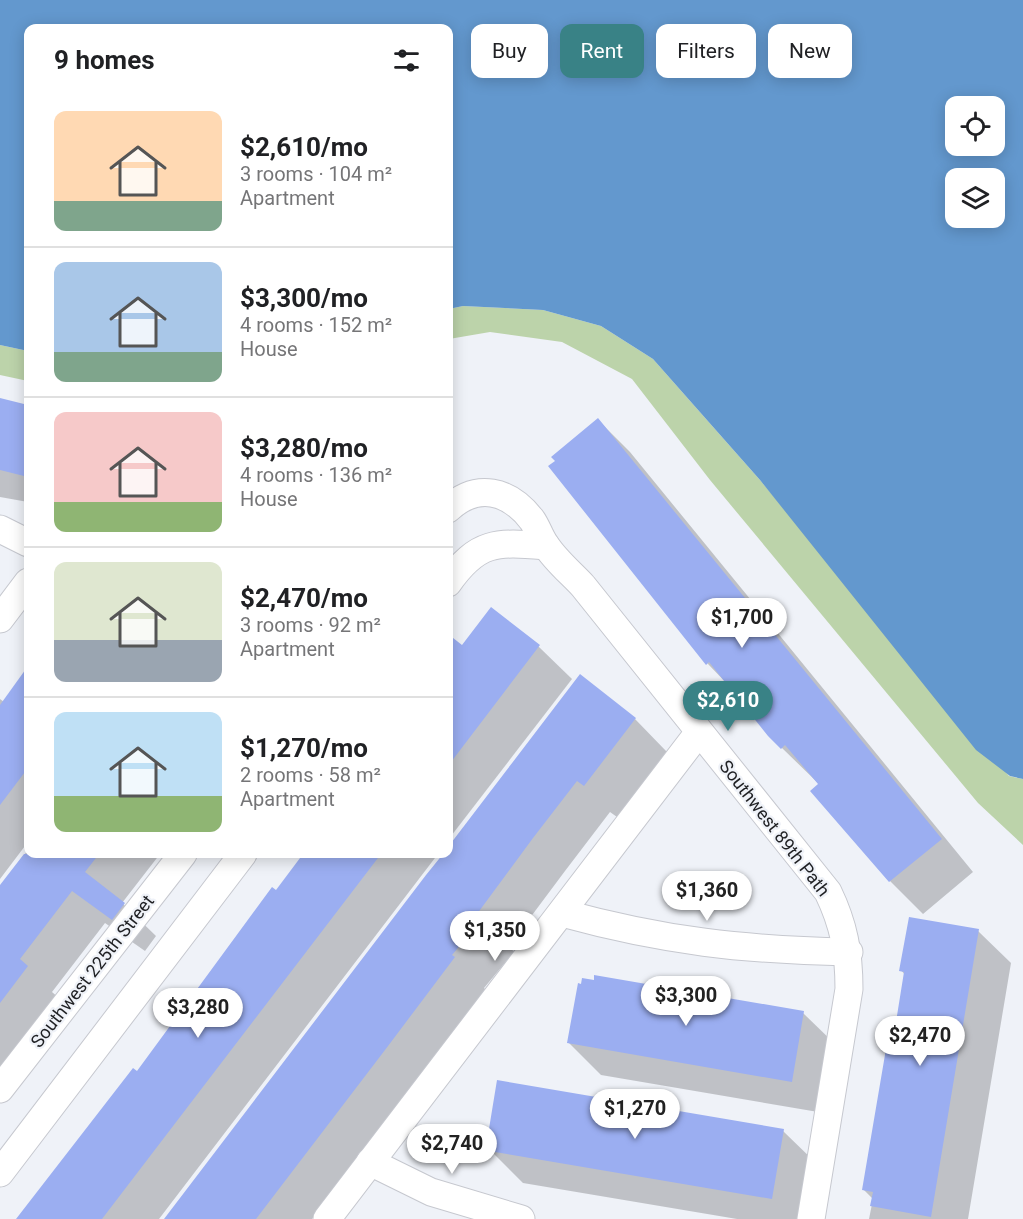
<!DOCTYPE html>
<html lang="en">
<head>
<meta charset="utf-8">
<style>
  :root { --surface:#fff; --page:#f2f2f2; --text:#202124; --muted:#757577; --line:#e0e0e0; --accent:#398286 }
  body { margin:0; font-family:Roboto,sans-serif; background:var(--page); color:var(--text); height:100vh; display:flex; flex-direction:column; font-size:22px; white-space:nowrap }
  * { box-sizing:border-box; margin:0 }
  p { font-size:20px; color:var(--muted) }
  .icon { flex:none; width:33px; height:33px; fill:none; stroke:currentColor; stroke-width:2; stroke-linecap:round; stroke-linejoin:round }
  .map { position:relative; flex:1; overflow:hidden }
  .drawer { position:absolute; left:24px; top:24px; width:429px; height:834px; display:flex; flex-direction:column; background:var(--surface); border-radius:12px; box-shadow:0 3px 15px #0003 }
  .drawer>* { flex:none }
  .top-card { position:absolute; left:471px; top:24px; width:462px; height:54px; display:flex; gap:12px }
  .controls { position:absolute; left:945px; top:96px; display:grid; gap:12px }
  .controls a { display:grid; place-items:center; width:60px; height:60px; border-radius:12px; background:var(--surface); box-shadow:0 3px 15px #0003; font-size:30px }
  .price { position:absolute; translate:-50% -51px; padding:0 14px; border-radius:21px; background:#fff; color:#222; font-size:20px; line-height:39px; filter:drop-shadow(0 2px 3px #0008) }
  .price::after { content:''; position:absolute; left:50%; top:36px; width:18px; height:14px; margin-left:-9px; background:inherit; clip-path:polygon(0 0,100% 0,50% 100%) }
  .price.active { background:var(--accent); color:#fff }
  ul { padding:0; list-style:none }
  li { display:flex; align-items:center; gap:18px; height:150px; padding:0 30px }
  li+li { border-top:2px solid var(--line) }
  li span { display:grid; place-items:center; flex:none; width:168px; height:120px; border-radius:12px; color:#555 }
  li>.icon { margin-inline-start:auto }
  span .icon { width:72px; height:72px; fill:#fffc; stroke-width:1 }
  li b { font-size:26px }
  h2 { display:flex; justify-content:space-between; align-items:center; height:72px; padding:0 30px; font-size:26px }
  .pill { padding:0 21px; border-radius:12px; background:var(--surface); box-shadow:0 3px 15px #0003; font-size:21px; line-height:54px }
  .pill.active { background:var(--accent); color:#fff }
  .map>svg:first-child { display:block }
  .green { fill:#bcd3aa }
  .water { fill:#6398ce; fill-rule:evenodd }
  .shadow { fill:#0003 }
  .building { fill:#9baef1 }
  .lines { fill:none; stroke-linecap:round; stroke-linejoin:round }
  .street-casing { stroke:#c6c8cf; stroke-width:29 }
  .street { stroke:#fff; stroke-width:27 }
  .labels { text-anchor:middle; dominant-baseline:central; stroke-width:4.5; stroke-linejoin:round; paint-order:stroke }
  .street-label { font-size:18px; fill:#1f2023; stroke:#eff2f8 }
</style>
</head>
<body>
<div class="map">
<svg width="1023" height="1219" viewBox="0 0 1023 1219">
  <rect width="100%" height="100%" fill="#eff2f8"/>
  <g class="green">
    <polygon points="463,306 543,310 601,326 653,359 760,480 1009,776 1023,779 1023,845 978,803 710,480 632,379 562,342 490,332 449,339 449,309"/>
    <polygon points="0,345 28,351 28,381 0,375"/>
  </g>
  <path class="water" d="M0 0H1023V779L1010 776 976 750 760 480 653 359 601 326 543 310 463 306 449 309 448 28H28V351L0 345ZM956 106H994V146H956ZM956 178H994V218H956Z"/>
  <g class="shadow">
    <polygon points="0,400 28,406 28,502 0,497"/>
    <polygon points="598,420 630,452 973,872 923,914 890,881 812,791 820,785 782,748 732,689 708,664 550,467"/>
    <polygon points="491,609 539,647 572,679 448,840 448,666"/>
    <polygon points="28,669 28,842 0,879 0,699 4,702"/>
    <polygon points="635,719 667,752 617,817 610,812 565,871 509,946 514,952 484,988 487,991 312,1219 166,1219 445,854 448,854"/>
    <polygon points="28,850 28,854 160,854 122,903 156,936 145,951 105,923 52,992 60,999 0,1083 0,887"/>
    <polygon points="305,854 438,854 159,1219 17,1219 137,1073"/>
    <polygon points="978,931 1011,963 968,1219 869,1219 873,1199 863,1189 897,1023 905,975 901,970"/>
    <polygon points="583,986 803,1013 836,1045 824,1113 601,1075 569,1043"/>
    <polygon points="783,1131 816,1163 806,1219 737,1219 523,1183 490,1150 492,1143 489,1140"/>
  </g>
  <g class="building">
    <polygon points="0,398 28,405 28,477 0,470"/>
    <polygon points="598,418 942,839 889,882 810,791 818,784 785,745 781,749 768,736 709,662 706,665 548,466 555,461 551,457"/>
    <polygon points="491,607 540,645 448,766 448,634 462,645"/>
    <polygon points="28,666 28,768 0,805 0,705"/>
    <polygon points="580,674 636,718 584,786 577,781 533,838 477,914 483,918 452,955 455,957 385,1050 256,1219 164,1219 426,875 443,854 448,854 448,847"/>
    <polygon points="24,854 99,854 85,872 125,903 112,920 72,891 20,959 28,966 0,1003 0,885"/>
    <polygon points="303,854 381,854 102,1219 16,1219 133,1068 137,1071 272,887 276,890"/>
    <polygon points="909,917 979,929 931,1217 870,1206 873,1192 862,1190 887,1043 893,1021 896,1022 904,972 899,971"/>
    <polygon points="594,975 804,1011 792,1082 567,1043 578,983 581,984 582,978 594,980"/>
    <polygon points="497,1080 784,1129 772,1199 489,1151 491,1141 487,1141"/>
  </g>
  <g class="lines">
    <defs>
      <g id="street">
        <path d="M448 509C477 482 509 490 532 520 537 527 540 537 545 544 555 560 571 573 583 586L828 892C844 925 849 953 849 989L811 1219"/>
        <polyline points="0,529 28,543"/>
        <path d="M448 583C478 540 497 542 546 546"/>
        <polyline points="0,619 28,582"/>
        <path d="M562 913C664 941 744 950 849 952"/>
        <polyline points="0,1089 183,854"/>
        <polyline points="370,1162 431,1192 521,1219"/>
        <polyline points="0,1173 243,854"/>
        <polyline points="327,1219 699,732"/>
      </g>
    </defs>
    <use href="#street" class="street-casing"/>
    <use href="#street" class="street"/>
  </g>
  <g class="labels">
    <g class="street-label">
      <text transform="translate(775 828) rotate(52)">Southwest 89th Path</text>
      <text transform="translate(92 971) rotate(-52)">Southwest 225th Street</text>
    </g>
  </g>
</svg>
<div class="controls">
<a><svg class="icon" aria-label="locate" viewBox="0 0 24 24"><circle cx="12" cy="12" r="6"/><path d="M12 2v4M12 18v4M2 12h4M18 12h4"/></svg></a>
<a><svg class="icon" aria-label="layers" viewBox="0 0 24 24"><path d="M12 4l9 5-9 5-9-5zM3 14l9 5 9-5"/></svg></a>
</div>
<b class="price" style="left:742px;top:649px">$1,700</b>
<b class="price active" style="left:728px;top:732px">$2,610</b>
<b class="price" style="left:707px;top:922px">$1,360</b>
<b class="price" style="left:495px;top:962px">$1,350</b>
<b class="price" style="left:686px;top:1027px">$3,300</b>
<b class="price" style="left:198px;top:1039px">$3,280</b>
<b class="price" style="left:920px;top:1067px">$2,470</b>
<b class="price" style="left:635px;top:1140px">$1,270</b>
<b class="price" style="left:452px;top:1175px">$2,740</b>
<div class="top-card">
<a class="pill">Buy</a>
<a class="pill active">Rent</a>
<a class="pill">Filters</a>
<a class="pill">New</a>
</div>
<section class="drawer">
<h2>9 homes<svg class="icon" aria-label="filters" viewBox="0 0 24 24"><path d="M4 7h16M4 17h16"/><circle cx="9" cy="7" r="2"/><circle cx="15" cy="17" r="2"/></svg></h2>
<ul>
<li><span style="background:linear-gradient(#ffd9b3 75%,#7fa58c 0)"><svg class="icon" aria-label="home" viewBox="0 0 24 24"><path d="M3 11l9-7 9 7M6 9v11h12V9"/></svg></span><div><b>$2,610/mo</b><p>3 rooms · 104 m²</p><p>Apartment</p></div></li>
<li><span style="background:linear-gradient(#a9c7e8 75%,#7fa58c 0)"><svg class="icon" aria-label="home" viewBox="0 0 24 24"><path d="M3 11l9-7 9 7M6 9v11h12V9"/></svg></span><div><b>$3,300/mo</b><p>4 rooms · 152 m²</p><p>House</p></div></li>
<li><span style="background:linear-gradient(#f6c9c9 75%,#8fb573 0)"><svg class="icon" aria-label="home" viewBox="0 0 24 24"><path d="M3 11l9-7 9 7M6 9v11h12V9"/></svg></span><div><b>$3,280/mo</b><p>4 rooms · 136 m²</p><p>House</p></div></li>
<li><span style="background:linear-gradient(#dfe7d0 65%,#9aa5b1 0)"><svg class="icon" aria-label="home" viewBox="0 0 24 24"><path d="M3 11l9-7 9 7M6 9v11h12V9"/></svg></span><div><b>$2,470/mo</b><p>3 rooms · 92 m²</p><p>Apartment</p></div></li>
<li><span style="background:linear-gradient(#bfe0f5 70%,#8fb573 0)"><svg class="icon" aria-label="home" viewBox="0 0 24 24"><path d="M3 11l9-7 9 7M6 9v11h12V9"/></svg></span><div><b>$1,270/mo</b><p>2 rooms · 58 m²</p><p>Apartment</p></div></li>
</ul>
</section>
</div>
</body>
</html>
